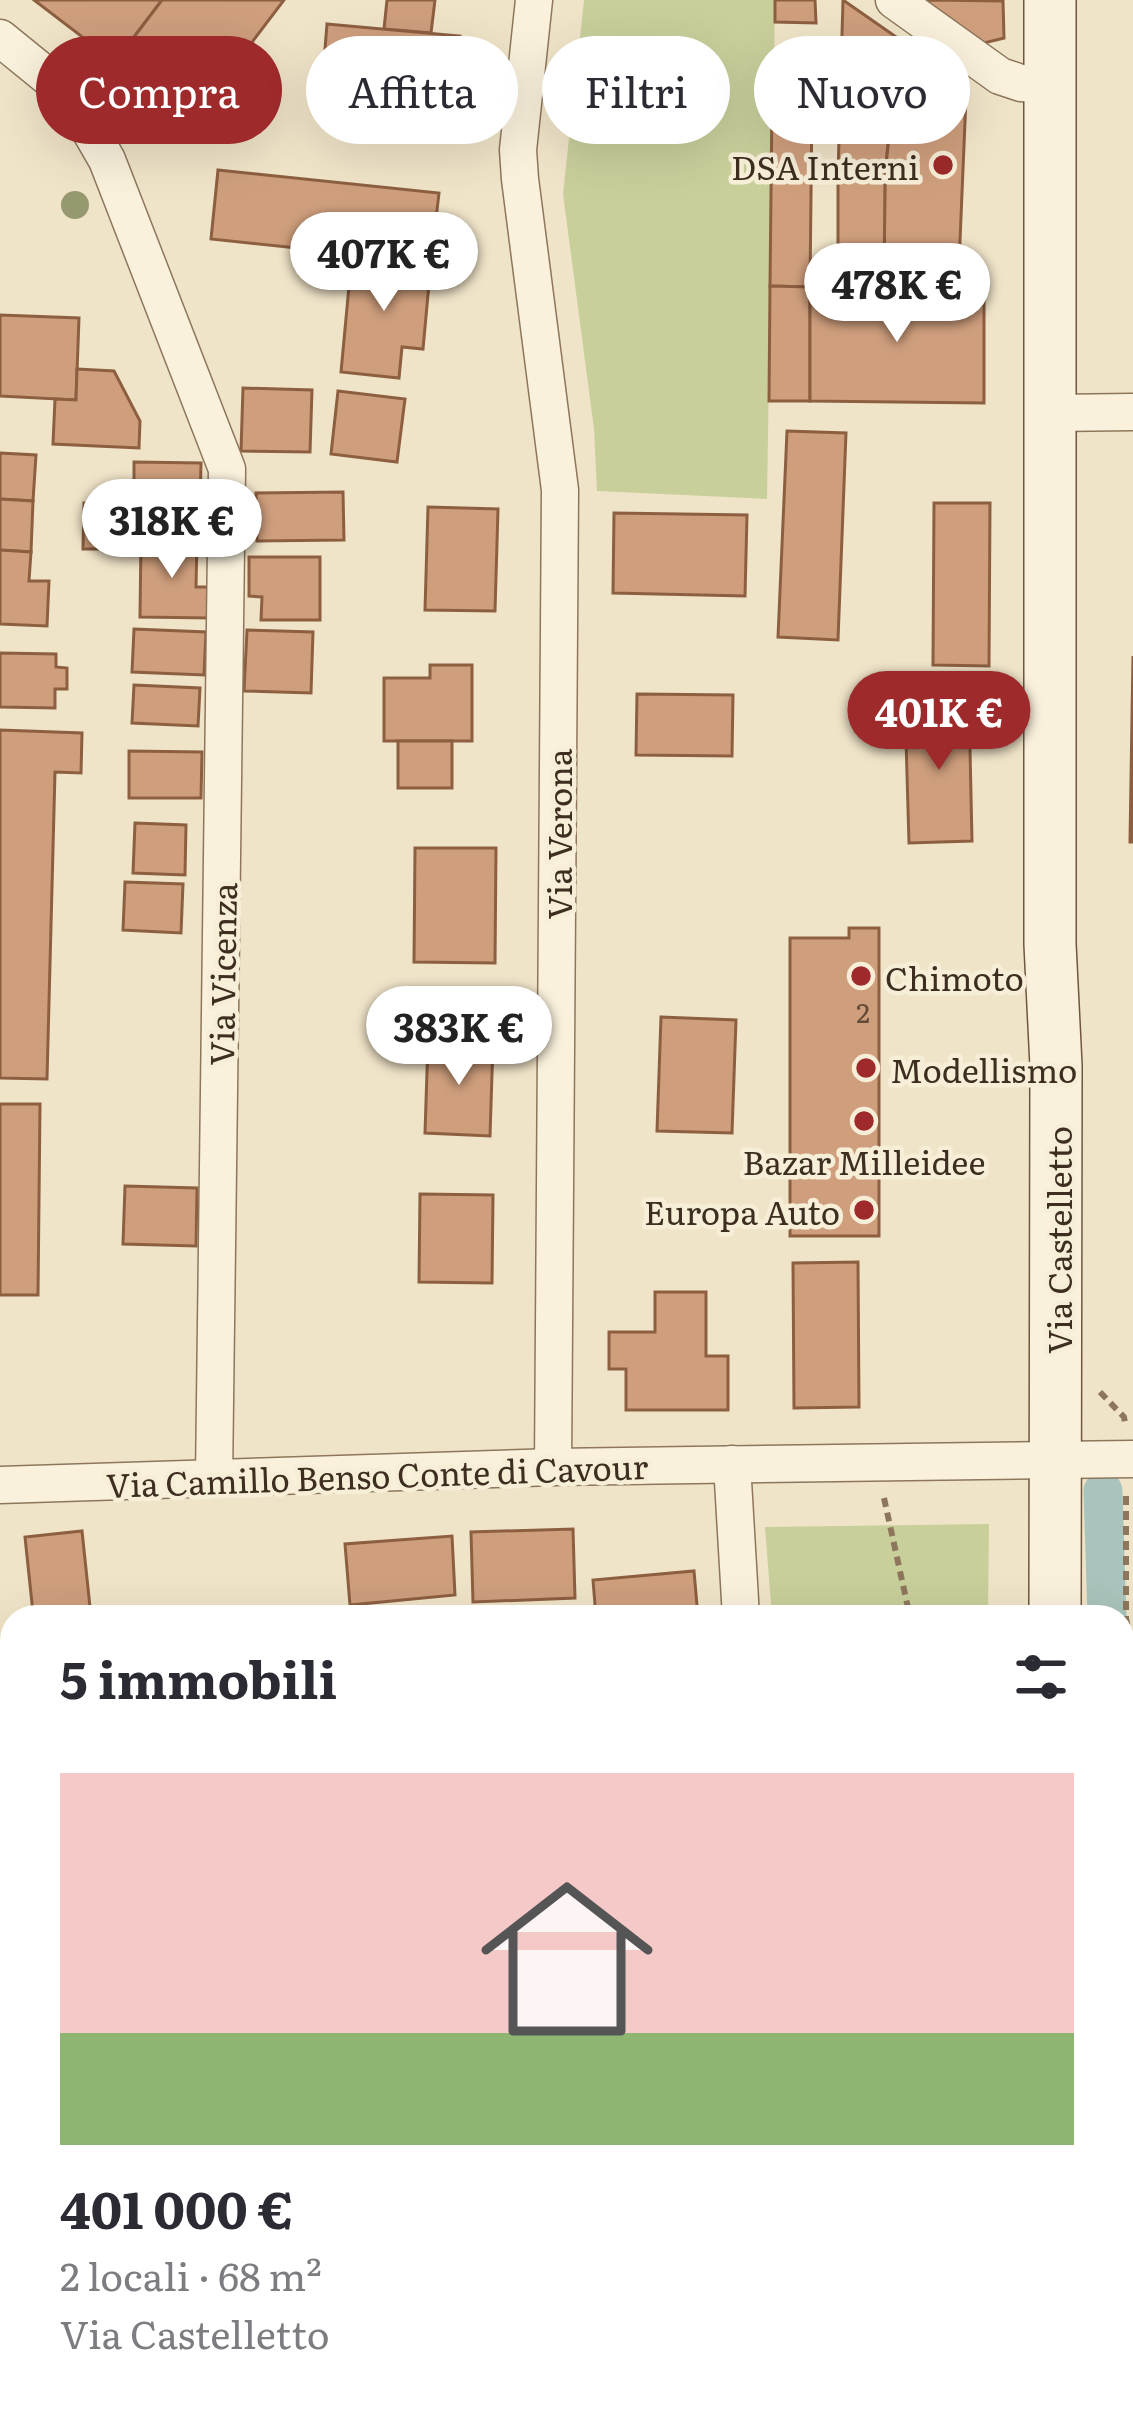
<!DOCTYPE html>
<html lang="it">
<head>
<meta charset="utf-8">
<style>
  :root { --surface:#fff; --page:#f2f2f3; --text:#2b2b33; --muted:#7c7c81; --line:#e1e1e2; --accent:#9e2a2b }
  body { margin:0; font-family:Literata,serif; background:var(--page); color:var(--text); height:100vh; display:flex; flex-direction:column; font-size:45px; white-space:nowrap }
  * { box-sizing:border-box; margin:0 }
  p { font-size:39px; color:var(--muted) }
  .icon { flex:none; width:66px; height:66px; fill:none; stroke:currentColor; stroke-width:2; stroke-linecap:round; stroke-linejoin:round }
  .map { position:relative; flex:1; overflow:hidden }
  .side { position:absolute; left:0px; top:1605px; width:1134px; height:807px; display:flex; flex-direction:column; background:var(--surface); border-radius:36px 36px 0 0; box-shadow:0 12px 48px #0002 }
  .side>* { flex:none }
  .hud { position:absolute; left:36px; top:36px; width:1062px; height:108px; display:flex; gap:24px }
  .price { position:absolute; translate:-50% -102px; padding:0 27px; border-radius:42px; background:#fff; color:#222; font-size:39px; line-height:78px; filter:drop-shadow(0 3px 6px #0008) }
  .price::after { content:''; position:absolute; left:50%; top:72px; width:36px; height:27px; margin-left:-18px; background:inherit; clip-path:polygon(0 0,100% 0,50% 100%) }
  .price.selected { background:var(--accent); color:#fff }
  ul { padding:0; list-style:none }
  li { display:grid; align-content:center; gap:24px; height:636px; padding:0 60px }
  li+li { border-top:3px solid var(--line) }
  li span { display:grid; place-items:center; height:372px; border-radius:0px; color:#555 }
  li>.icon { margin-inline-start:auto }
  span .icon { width:216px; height:216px; fill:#fffc; stroke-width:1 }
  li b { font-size:51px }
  h2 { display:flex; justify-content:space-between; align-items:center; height:144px; padding:0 60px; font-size:51px }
  .pill { padding:0 42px; border-radius:54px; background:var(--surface); box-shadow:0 12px 48px #0002; font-size:42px; line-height:108px }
  .pill.selected { background:var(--accent); color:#fff }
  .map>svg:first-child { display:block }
  .green { fill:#c9cf9b }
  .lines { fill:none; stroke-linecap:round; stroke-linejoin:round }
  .canal { stroke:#a9c4bc; stroke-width:39 }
  .building { fill:#cf9f7d; stroke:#8d5f41; stroke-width:3 }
  .minor-casing { stroke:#8d765c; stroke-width:39 }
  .secondary-casing { stroke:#6f573f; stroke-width:54 }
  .path { stroke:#8d765c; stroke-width:6; stroke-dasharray:9 6; stroke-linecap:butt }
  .minor { stroke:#faf1dc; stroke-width:36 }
  .secondary { stroke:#faf1dc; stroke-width:51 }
  .tree { fill:#96986f }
  .poi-dot { fill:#9e2a2b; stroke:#f7eed8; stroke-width:4.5 }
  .labels { text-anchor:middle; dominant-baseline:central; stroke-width:9; stroke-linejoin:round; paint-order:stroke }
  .number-label { font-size:27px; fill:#624a37 }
  .poi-label { font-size:33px; fill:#3d2e20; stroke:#f7eed8; text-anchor:end }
  .street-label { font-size:33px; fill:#3d2e20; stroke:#f7eed8 }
</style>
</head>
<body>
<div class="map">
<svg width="1133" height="2411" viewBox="0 0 1133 2411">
  <rect width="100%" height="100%" fill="#f0e4c8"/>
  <g class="green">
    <polygon points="584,0 775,0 767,499 597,491 594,429 563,194"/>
    <polygon points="989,1524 988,1617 772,1617 765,1527"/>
    <polygon points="794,2400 985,2400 985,2411 795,2411"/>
  </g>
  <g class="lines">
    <g class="canal">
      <polyline points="1103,1491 1107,1617"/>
      <polyline points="1122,1703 1133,1756"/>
    </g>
  </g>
  <g class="building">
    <polygon points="34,0 162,0 115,62"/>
    <polygon points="162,0 284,0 193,120 115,62"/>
    <polygon points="387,0 435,0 431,33 384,29"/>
    <polygon points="775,0 815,0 816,23 775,22"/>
    <polygon points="843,0 899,39 885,174 838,174"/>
    <polygon points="930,0 1003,1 1004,38 976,45 923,9"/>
    <polygon points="327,24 460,36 458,61 325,49"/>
    <polygon points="896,72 966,98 958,288 884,288 885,174"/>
    <polygon points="772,101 812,102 810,287 770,286"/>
    <polygon points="218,170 439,193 431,262 211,239"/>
    <polygon points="838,174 885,174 884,288 838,287"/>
    <polygon points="352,254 431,262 423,349 402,347 399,378 341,372"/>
    <polygon points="770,286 810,287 810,401 769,401"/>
    <polygon points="810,287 984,288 984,403 810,401"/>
    <polygon points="0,315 79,318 76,400 0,396"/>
    <polygon points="77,369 114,371 140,421 139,448 53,444 55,399 76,400"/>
    <polygon points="243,388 312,390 310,452 241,451"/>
    <polygon points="338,391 405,399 397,462 331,454"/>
    <polygon points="787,431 846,433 838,640 778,637"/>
    <polygon points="0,453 36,455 33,501 0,499"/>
    <polygon points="134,462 201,463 200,512 134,511"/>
    <polygon points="343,492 344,540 257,541 256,493"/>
    <polygon points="0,499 33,501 31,552 0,550"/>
    <polygon points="84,503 124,504 123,549 83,549"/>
    <polygon points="934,503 990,503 989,666 933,665"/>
    <polygon points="428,507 498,509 495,611 425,610"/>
    <polygon points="614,513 747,515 745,596 613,593"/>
    <polygon points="141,538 197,540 196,587 211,587 211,618 140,617"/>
    <polygon points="0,550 31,552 29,581 49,581 47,626 0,624"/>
    <polygon points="249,557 320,557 320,620 261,620 262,597 249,596"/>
    <polygon points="134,629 206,632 204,675 132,672"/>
    <polygon points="247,630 313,632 311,693 244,691"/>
    <polygon points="0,653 56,654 56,667 67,668 67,689 55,689 55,708 0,707"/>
    <polygon points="1133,656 1133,842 1130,842"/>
    <polygon points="430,665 472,665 472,741 384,741 384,678 430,678"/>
    <polygon points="134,685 200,688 198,726 132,723"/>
    <polygon points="637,694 733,695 732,756 636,755"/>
    <polygon points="969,704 972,841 909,843 905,706"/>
    <polygon points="0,730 82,733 81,773 55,772 47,1079 0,1078"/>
    <rect x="398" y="741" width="54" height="47"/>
    <polygon points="129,751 202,752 201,798 129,798"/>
    <polygon points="135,823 186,825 185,875 133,873"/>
    <polygon points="415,848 496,848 495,963 414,962"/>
    <polygon points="125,882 183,884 181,933 123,930"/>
    <polygon points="849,928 879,928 879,1236 790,1236 790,938 849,938"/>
    <polygon points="661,1017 736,1020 732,1133 657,1131"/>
    <polygon points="428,1041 493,1043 490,1136 425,1133"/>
    <polygon points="0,1104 40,1104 38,1295 0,1295"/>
    <polygon points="125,1186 197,1188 196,1246 123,1244"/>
    <polygon points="420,1194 493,1195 492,1283 419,1282"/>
    <polygon points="858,1262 859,1407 794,1408 793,1263"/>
    <polygon points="655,1292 706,1292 706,1356 728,1356 728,1410 626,1410 626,1369 609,1369 609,1332 655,1332"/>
    <polygon points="573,1529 575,1598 473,1602 471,1532"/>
    <polygon points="82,1531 90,1607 33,1613 25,1537"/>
    <polygon points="452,1536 455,1595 350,1605 345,1544"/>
    <polygon points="694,1571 698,1617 596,1617 593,1580"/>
    <polygon points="12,1650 12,1726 0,1726 0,1651"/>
    <polygon points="9,1894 12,1957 0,1958 0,1895"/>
    <polygon points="12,2218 12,2279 0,2280 0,2219"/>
    <polygon points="547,2400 605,2400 606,2411 548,2411"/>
    <polygon points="531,2407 531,2411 411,2411 411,2410"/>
  </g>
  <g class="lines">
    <defs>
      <g id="minor">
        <polyline points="534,0 518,150 520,179 560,490 553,1467"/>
        <polyline points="894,0 1000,76 1021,83 1050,85"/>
        <polyline points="0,38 69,94 107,160 227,469 214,1479"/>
        <polyline points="1051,413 1133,412"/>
        <polyline points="732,1464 741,1617"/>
        <polyline points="0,1485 553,1467 1133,1459"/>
        <polyline points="0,1760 12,1759"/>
        <polyline points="0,2178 12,2177"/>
      </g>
      <g id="secondary">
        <polyline points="1050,0 1050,944 1056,1066 1055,1617"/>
        <polyline points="1047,2411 1047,2400"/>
      </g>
    </defs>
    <use href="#minor" class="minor-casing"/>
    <use href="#secondary" class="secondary-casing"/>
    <g class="path">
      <polyline points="1100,1392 1124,1417 1125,1423"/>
      <polyline points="1126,1496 1126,1618 1133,1654"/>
      <polyline points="884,1498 910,1617"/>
      <polyline points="997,2400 997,2411"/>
    </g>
    <use href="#minor" class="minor"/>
    <use href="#secondary" class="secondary"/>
  </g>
  <circle class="tree" cx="75" cy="205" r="14"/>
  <g class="poi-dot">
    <circle cx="943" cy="165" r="12"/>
    <circle cx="861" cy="976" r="12"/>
    <circle cx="866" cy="1068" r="12"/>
    <circle cx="864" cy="1121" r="12"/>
    <circle cx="864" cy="1210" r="12"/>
  </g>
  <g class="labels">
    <g class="number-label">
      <text x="863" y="1011">2</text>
    </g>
    <g class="poi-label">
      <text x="919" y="165">DSA Interni</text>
      <text x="885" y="976" text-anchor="start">Chimoto</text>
      <text x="890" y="1068" text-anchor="start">Modellismo</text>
      <text x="864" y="1160" text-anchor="middle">Bazar Milleidee</text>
      <text x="840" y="1210">Europa Auto</text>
    </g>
    <g class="street-label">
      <text transform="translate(557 834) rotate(-90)">Via Verona</text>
      <text transform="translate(221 974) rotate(-89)">Via Vicenza</text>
      <text transform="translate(1057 1240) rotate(-90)">Via Castelletto</text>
      <text transform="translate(377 1474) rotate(-2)">Via Camillo Benso Conte di Cavour</text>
    </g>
  </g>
</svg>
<b class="price" style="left:384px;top:314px">407K €</b>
<b class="price" style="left:897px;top:345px">478K €</b>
<b class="price" style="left:172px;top:581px">318K €</b>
<b class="price selected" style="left:939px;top:773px">401K €</b>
<b class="price" style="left:459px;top:1088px">383K €</b>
<div class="hud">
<a class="pill selected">Compra</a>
<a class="pill">Affitta</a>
<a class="pill">Filtri</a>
<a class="pill">Nuovo</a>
</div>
<section class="side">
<h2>5 immobili<svg class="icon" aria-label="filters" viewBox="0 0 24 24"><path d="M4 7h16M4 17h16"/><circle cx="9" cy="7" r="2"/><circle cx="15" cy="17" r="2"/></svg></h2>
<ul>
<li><span style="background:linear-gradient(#f6c9c9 70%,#8fb573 0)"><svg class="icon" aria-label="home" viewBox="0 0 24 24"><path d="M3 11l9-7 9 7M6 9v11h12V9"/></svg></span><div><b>401 000 €</b><p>2 locali · 68 m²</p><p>Via Castelletto</p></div></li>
</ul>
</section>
</div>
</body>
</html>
